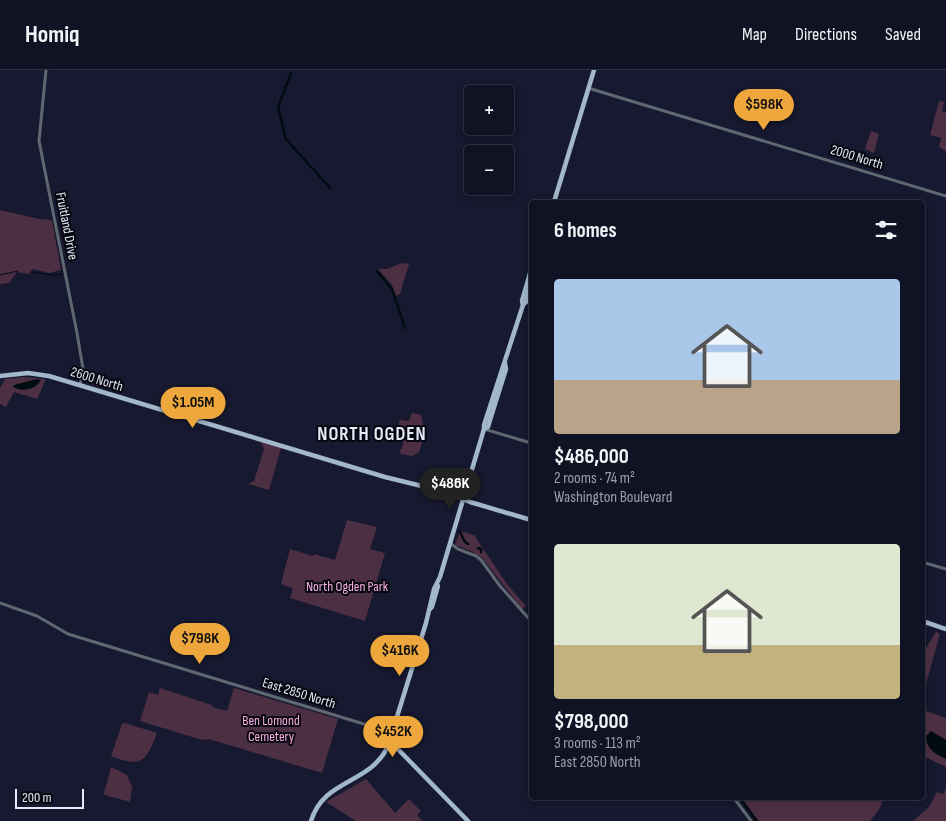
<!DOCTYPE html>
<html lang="en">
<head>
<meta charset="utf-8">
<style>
  :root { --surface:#101323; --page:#1e2030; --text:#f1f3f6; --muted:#9c9ea6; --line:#303241; --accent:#eea73c }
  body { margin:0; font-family:"Sofia Sans Condensed",sans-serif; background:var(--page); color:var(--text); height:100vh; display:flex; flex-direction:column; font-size:19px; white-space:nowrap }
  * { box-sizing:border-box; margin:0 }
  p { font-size:16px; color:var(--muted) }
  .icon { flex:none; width:28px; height:28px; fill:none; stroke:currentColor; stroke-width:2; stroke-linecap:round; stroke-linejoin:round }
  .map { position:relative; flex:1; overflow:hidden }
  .details { position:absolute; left:529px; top:130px; width:396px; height:600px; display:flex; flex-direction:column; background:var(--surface); border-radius:5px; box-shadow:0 2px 8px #0003,0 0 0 1px var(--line) }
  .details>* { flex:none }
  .controls { position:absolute; left:464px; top:15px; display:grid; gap:10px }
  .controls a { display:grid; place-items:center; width:50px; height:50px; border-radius:5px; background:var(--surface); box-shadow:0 2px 8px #0003,0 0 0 1px var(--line); font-size:25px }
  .scale { position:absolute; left:15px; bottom:12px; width:69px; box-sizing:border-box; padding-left:5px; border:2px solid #e5e9f8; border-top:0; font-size:14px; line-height:18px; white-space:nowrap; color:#e5e9f8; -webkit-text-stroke:4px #05060e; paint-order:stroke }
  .price { position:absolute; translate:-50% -42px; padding:0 11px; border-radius:18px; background:var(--accent); color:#111; font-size:16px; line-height:32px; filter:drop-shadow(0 1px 2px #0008) }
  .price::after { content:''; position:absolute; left:50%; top:30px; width:15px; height:11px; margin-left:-8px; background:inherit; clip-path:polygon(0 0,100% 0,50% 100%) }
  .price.active { background:#222; color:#fff }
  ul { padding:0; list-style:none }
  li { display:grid; align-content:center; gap:10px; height:265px; padding:0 25px }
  li span { display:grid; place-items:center; height:155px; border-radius:5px; color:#555 }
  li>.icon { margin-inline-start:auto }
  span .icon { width:90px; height:90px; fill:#fffc; stroke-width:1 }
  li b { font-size:21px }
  h2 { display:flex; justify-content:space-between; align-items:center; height:60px; padding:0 25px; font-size:21px }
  header { display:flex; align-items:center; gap:30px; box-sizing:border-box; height:70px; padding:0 25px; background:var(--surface); border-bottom:1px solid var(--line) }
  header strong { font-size:24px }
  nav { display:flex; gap:28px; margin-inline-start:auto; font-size:18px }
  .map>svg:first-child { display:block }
  .green { fill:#4d2f44 }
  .water { fill:#000c11 }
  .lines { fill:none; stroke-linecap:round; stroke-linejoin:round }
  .stream { stroke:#000c11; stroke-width:1 }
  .canal { stroke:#000c11; stroke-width:2.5 }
  .minor { stroke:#5e6871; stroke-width:3 }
  .major { stroke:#a1b7ca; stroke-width:4.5 }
  .labels { text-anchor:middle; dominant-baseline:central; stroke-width:4; stroke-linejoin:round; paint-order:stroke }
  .street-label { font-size:14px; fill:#e5e9f8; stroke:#05060e }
  .park-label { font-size:14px; fill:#fbafe3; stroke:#05060e }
  .district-label { font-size:19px; font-weight:bold; letter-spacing:1px; fill:#e5e9f8; stroke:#05060e }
</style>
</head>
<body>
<header>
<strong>Homiq</strong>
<nav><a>Map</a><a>Directions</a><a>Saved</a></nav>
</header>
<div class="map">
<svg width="946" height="751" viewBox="0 0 946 751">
  <rect width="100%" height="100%" fill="#16192f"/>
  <g class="green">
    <polygon points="939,31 944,32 942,41 946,43 946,81 939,77 941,68 930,65"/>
    <polygon points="871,61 879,64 874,83 865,79"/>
    <polygon points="0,140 39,149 52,150 61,200 49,203 33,199 29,204 17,202 9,213 0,214"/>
    <polygon points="402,193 409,194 400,224 396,226 392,215 378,199 387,199"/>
    <polygon points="23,307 46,309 37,329 14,322 6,337 0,334 0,318 5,309"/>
    <polygon points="412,343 421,345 425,363 419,382 412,386 401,384 400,381 404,373 402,373 403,368 398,356 400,350 409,351"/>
    <polygon points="261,372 281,378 269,420 248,414 254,411 264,379"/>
    <polygon points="347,450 377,457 370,479 385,483 365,551 290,528 293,518 281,514 290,479 313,486 314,484 335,490"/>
    <polygon points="460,461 477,466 475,467 507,514 526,536 522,539 483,489 471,481 455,475"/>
    <polygon points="936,562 940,564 923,624 923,583"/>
    <polygon points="160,618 212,635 212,637 227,641 234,618 338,649 322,703 209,669 202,670 140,651 149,622 158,625"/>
    <polygon points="923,640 946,648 946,697 923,686"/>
    <path d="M125 653 157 663C146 692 141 698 111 686L122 654Z"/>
    <polygon points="111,697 127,705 132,717 130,732 105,725 104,723"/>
    <polygon points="366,709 395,743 409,729 421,741 417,745 423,751 356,751 326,732"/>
    <polygon points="946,718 946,751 913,751 929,737 937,722 943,724"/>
    <polygon points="739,728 883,728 880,738 870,751 756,751"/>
  </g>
  <g class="water">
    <path d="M37 309 41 310C35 320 23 322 13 317L14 315Z"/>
    <path d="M931 661 946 670V689C935 684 926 679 926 666Z"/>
  </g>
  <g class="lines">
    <g class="stream">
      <polyline points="53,0 56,0"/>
      <polyline points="31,202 53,205 62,204"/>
      <polyline points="0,205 18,201"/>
    </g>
    <g class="canal">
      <polyline points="291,3 278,37 286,69 330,118"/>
      <polyline points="377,201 392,219 405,258"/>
      <polyline points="460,462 465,472 468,474"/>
      <polyline points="478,478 481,479 481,482"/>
      <polyline points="528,540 530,542"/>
      <polyline points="740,728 757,751"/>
    </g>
    <g class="minor">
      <polyline points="46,0 39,71 77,263 83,299 80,315"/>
      <polyline points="588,18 946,126"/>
      <polyline points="484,359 531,373"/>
      <polyline points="450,473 458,479 476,486 481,490 500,516 531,551"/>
      <polyline points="922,492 946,499"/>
      <polyline points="0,533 37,546 68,564 377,658 390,670"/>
      <polyline points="734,728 751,751"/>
    </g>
    <g class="major">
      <polyline points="554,132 594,0"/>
      <polyline points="523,235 522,231 531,200"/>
      <polyline points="0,306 28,303 49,306 385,407 446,422 470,432 531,450"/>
      <polyline points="484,359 488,357 490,350 506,299 505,293"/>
      <polyline points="430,539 432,537 438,516"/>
      <polyline points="922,551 946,559"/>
      <polyline points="390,671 468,751"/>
      <path d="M311 751C324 708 370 715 388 676L426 553 434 519 440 507 484 359V355L523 235 526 232 531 215"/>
    </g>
  </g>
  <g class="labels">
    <g class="street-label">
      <text transform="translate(857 87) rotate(17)">2000 North</text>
      <text transform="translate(67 156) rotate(79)">Fruitland Drive</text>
      <text transform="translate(97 309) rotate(17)">2600 North</text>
      <text transform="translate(299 623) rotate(17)">East 2850 North</text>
    </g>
    <g class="park-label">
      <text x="347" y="516">North Ogden Park</text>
      <text x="271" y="650">Ben Lomond<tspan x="271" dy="16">Cemetery</tspan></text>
    </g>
    <g class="district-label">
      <text x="372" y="364">NORTH OGDEN</text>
    </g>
  </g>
</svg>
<div class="controls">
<a>+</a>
<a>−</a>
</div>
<div class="scale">200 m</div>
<b class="price" style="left:764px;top:61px">$598K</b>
<b class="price" style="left:193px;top:359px">$1.05M</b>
<b class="price active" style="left:450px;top:440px">$486K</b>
<b class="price" style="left:200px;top:595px">$798K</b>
<b class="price" style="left:400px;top:607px">$416K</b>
<b class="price" style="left:393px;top:688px">$452K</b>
<section class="details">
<h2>6 homes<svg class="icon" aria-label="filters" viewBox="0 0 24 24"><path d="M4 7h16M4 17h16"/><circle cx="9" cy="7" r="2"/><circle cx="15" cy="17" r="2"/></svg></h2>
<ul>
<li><span style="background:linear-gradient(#a9c7e8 65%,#b9a48a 0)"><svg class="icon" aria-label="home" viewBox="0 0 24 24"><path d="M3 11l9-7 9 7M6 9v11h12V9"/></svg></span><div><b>$486,000</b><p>2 rooms · 74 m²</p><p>Washington Boulevard</p></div></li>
<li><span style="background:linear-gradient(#dfe7d0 65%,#c2b280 0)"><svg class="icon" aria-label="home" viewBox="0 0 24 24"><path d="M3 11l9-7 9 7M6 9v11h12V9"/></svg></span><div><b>$798,000</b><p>3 rooms · 113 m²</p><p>East 2850 North</p></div></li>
</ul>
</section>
</div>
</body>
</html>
